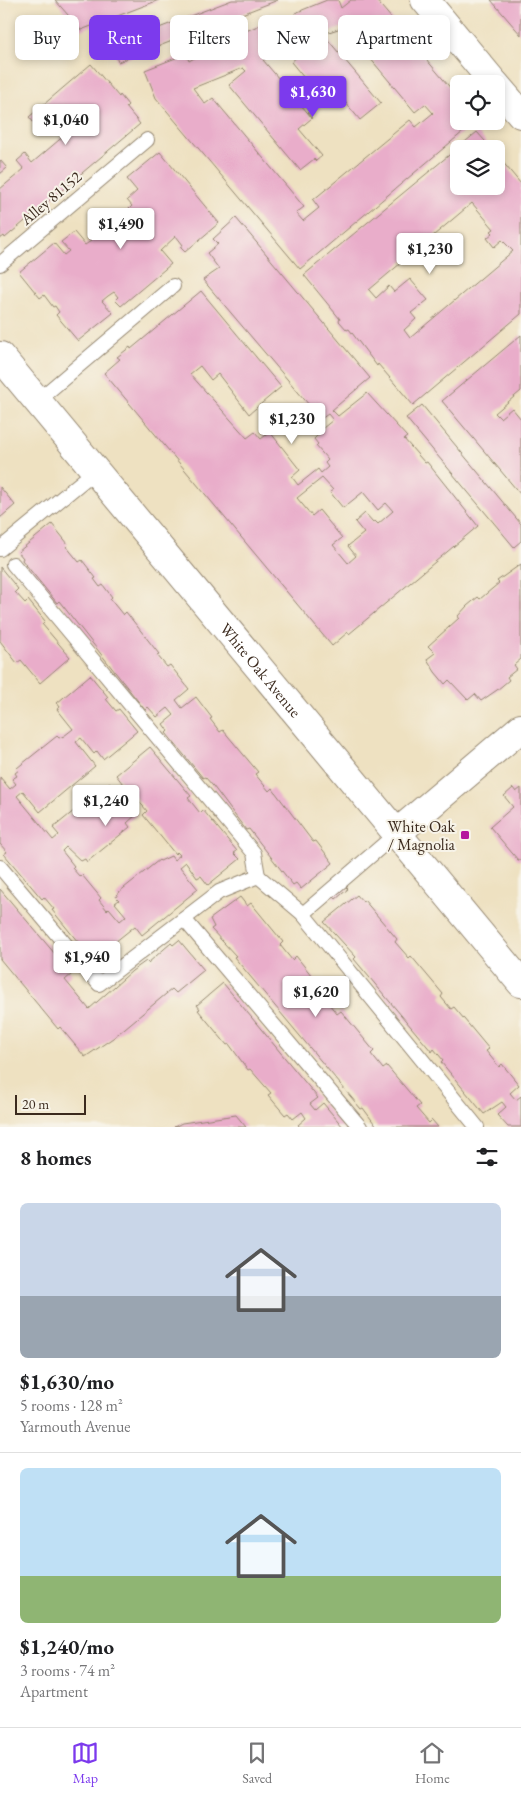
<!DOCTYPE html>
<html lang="en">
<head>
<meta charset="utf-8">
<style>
  :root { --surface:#fff; --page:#f2f2f2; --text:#202124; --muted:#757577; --line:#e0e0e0; --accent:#7c3aed }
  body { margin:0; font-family:"EB Garamond",serif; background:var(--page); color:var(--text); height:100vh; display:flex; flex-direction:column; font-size:19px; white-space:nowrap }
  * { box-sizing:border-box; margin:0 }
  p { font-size:16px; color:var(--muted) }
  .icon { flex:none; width:28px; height:28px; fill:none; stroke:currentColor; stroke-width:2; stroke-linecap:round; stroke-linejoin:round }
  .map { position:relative; height:1127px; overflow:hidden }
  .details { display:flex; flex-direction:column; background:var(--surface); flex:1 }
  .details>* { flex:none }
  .guide { position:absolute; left:15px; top:15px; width:491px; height:45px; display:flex; gap:10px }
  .buttons { position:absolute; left:450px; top:75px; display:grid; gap:10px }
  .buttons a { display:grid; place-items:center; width:55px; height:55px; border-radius:8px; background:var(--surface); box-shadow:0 2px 8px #0003; font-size:25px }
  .scale { position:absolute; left:15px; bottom:12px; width:71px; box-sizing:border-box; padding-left:5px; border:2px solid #3b2a1e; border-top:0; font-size:14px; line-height:18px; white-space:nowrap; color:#3b2a1e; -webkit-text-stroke:4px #f7f3e8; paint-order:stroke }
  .price { position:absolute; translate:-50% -42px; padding:0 11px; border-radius:5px; background:#fff; color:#222; font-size:16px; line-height:32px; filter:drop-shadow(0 1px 2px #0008) }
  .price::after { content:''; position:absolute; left:50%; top:30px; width:15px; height:11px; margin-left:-8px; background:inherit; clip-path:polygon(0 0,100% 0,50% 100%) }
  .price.selected { background:var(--accent); color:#fff }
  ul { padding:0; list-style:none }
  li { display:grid; align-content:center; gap:10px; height:265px; padding:0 20px }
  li+li { border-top:1px solid var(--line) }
  li span { display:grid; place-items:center; height:155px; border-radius:8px; color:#555 }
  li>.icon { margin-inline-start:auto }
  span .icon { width:90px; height:90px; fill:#fffc; stroke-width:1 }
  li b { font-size:21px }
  h2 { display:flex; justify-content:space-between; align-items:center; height:60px; padding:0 20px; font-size:21px }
  .chip { padding:0 18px; border-radius:8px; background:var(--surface); box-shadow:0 2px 8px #0003; font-size:18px; line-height:45px }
  .chip.selected { background:var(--accent); color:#fff }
  .tab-bar { display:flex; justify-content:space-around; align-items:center; height:70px; border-top:1px solid var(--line); background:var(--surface); font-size:14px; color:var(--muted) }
  .tab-bar a { display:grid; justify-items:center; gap:2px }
  .tab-bar .selected { color:var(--accent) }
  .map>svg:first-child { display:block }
  .building { fill:#e9adca; fill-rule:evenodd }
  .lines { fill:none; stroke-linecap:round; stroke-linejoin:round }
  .lane-casing { stroke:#948670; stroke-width:16 }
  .street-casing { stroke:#948670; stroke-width:30 }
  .primary-casing { stroke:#948670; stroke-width:30 }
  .lane { stroke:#fff; stroke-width:14 }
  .street { stroke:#fff; stroke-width:28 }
  .primary { stroke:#fff; stroke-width:28 }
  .poi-dot { fill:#b5179e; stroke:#f7f3e8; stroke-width:2 }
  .labels { text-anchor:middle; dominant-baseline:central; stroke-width:4; stroke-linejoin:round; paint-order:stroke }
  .street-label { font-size:16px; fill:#3b2a1e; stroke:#f7f3e8 }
  .poi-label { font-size:16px; fill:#3b2a1e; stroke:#f7f3e8; text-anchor:end }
</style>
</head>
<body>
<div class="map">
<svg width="521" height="1127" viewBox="0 0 521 1127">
  <rect width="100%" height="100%" fill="#f7f3e8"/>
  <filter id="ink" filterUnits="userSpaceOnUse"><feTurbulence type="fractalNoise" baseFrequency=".02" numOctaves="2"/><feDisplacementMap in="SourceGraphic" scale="10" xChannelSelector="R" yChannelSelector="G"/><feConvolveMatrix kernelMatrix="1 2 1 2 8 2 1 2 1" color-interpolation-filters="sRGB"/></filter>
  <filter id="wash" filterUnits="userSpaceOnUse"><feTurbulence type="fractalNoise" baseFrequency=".0096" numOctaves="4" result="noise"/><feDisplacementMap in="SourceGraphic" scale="20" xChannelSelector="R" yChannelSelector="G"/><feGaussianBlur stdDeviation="1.12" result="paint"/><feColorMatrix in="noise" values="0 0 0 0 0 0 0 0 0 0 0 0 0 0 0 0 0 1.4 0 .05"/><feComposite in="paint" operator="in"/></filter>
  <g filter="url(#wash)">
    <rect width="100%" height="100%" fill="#eee1c1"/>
    <g id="blocks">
      <g class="building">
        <polygon points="55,0 159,0 81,30"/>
        <polygon points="232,0 278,0 118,62 112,46"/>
        <path d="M327 0H338L341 8 351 0H376L459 98V121H476L300 269 156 98 145 70 186 54 189 61 214 47 215 51 222 48 220 42 260 25 264 33 270 30 269 27 297 19 295 13ZM344 27 415 112 425 104 433 113 416 127 410 120 313 200 319 208 303 221 296 213 304 207 213 98 205 104 193 88 243 68 246 71 229 85 300 170 314 159 316 161 322 156 299 129 312 118 263 60 308 43 311 45 291 62 323 101 336 91 360 120 381 103 323 34Z"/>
        <polygon points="491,0 521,0 521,35"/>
        <polygon points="91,64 119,97 120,95 128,105 126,107 140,124 5,238 4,236 0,239 0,189 24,169 17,161 25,154 32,163 86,117 78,108 45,136 29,117"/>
        <path d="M477 132 492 149H459V186H496V154L521 184V314L413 405 378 364 377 366 349 329 347 330 339 321 340 319 304 275ZM472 203 494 229 491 231 493 233 487 238 494 247 502 240 513 251 410 338 404 330 416 319 411 313 428 300 410 279 394 292 389 286 376 298 369 290Z"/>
        <polygon points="160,152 219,223 185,252 180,247 183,245 176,236 160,251 171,264 121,306 115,300 118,297 114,292 108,296 102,301 113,313 78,341 56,315 59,312 55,306 53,307 44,295 40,298 19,272 54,243 64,255 69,251 61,242 74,232 85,245 91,241 89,238 101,228 104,231 127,211 132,206 127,200 137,191 127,179"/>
        <polygon points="0,160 7,168 0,174"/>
        <path d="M236 218 370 378 332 410 338 416 367 393 407 437 404 439 425 463 427 462 478 526 349 634 348 632 332 646 104 373 120 359 117 357 130 347 131 349 201 291 281 387 249 414 218 374 211 380 200 366 190 374 247 438 255 432 261 439 270 432 300 470 292 477 298 485 318 469 321 473 328 467 325 463 328 460 316 446 318 444 314 439 319 434 318 432 333 420 328 414 321 419 203 280 219 269 207 253 218 244 213 239ZM322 478 333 490 330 492 343 508 363 492 378 510 386 503 393 511 378 524 375 521 373 522 365 513 355 522 364 533 348 546 356 556 348 563 333 545 342 538 319 510 312 516 297 498Z"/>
        <polygon points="521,335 521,391 495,413 500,418 512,408 521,419 521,495 442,401"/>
        <polygon points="422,405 521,524 521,541 514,547 406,418"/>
        <polygon points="0,487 15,505 0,518"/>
        <polygon points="52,524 68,544 66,546 79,562 82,560 96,578 94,579 100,587 103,585 112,597 110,599 123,615 126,612 159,654 157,655 167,667 170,665 189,689 176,700 182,708 196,697 212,718 210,719 220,732 223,730 258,772 255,774 269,791 272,788 313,842 316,841 333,863 301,889 296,883 293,885 249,829 246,830 213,786 205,777 203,778 166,733 168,731 163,724 174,715 168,708 157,717 148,707 145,710 67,611 59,601 57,603 22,560 23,558 18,552"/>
        <polygon points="521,564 521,659 514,665 517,669 507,677 509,680 497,690 481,701 475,694 468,700 449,680 445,684 435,672 427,659 435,653 428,646 459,618 458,616 467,606 478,597 480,599 499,583 497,581"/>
        <polygon points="0,567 18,589 15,592 25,603 28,600 45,621 42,624 70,657 40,683 21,660 17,663 0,641"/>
        <polygon points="90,675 108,697 106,699 116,711 119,709 137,731 103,759 97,751 94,754 81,738 76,742 95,766 40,812 23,791 17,796 53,840 59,835 53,828 75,810 78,813 89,804 87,801 109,783 136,815 127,823 130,827 87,862 85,859 81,861 66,847 62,851 74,866 72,868 80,877 82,875 101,898 99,900 107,910 109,908 120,921 126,916 115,903 119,900 116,897 119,892 159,860 160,861 171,856 174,860 180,855 177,852 175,854 143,815 147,811 134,795 130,798 120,787 123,784 116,775 150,747 191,796 188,798 200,813 203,810 237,851 234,853 240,859 208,885 201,876 197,878 186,862 180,867 198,889 142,935 135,926 95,958 89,951 87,953 52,910 54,909 44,897 42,899 4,854 7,852 0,844 0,777 10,789 16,784 12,779 17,776 15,773 19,770 17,768 57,736 59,738 64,736 73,729 57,709 60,707 57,703"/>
        <polygon points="513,788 516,792 521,788 521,860 518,860 490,827 513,807 504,796"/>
        <polygon points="342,883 348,889 336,899 330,893"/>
        <polygon points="0,889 72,974 65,980 89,1009 132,971 146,961 148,963 171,943 173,945 179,940 204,970 176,993 172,989 113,1038 85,1057 60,1027 58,1029 0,959"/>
        <polygon points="357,895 363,902 364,900 397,939 395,942 409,958 411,956 443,994 441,997 451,1009 454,1007 489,1049 486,1051 499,1067 502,1064 519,1085 510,1093 516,1100 521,1096 521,1127 508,1127 497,1115 506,1107 502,1102 484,1114 441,1062 443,1060 434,1049 432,1052 354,959 356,957 324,922"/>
        <polygon points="240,897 247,906 251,903 283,942 280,945 292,960 296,956 328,996 325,999 337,1014 341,1011 374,1051 371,1054 383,1069 387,1066 420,1105 416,1108 429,1123 432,1120 438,1127 377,1127 363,1108 361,1109 234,957 236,956 211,929 214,927 210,919"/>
        <polygon points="223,983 318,1098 310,1104 315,1110 323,1103 343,1127 300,1127 298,1125 306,1118 302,1112 293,1119 288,1113 285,1115 268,1095 271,1093 250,1069 248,1070 229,1044 227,1045 198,1010 200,1009 197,1005"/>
        <polygon points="236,1115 246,1127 174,1127 182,1123"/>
      </g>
    </g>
  </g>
  <g filter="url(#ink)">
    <use href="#blocks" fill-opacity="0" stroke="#948670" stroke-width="1"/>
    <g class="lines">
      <defs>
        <g id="lane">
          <polyline points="0,264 147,140"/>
          <polyline points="37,401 173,286"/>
          <polyline points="0,549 95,471"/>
          <polyline points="13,564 254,853 258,876"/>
          <polyline points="0,867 99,984 219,892 258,876 303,914 397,833"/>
          <polyline points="303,914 477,1127"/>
          <polyline points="184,919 360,1127"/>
        </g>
        <g id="street">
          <polyline points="425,0 495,84"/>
          <polyline points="496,85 521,114"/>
          <polyline points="397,833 521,728"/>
        </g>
        <g id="primary">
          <path id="s1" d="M0 356 521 983"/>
        </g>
      </defs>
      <use href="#lane" class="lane-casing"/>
      <use href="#street" class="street-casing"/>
      <use href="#primary" class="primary-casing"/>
      <use href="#lane" class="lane"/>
      <use href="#street" class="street"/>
      <use href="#primary" class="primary"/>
    </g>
  </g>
  <rect class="poi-dot" x="460" y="830" width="10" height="10" rx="2.5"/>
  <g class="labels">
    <g class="street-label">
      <text transform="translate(51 198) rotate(-40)">Alley 81152</text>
      <text stroke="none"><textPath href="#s1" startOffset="408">White Oak Avenue</textPath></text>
    </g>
    <g class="poi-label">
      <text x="455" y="826">White Oak<tspan x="455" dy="18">/ Magnolia</tspan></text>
    </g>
  </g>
</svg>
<div class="buttons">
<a><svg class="icon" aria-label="locate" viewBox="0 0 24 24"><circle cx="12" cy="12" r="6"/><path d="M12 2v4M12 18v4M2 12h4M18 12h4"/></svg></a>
<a><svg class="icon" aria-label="layers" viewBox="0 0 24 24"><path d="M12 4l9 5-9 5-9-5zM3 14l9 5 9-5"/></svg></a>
</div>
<div class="scale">20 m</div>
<b class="price selected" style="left:313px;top:118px">$1,630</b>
<b class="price" style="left:66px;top:146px">$1,040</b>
<b class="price" style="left:121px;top:250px">$1,490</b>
<b class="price" style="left:430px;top:275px">$1,230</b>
<b class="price" style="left:292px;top:445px">$1,230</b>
<b class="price" style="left:106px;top:827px">$1,240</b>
<b class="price" style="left:87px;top:983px">$1,940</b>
<b class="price" style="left:316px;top:1018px">$1,620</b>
<div class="guide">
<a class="chip">Buy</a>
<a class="chip selected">Rent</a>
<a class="chip">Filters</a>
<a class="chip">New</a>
<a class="chip">Apartment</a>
</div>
</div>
<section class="details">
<h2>8 homes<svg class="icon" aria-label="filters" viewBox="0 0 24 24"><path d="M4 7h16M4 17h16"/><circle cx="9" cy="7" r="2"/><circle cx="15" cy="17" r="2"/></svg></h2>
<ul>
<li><span style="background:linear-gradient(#c9d6e8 60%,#9aa5b1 0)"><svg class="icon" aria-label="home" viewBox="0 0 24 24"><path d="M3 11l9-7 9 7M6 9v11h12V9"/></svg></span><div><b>$1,630/mo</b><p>5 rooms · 128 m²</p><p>Yarmouth Avenue</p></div></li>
<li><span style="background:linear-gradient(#bfe0f5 70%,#8fb573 0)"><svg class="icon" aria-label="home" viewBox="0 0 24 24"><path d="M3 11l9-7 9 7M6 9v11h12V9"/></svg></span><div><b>$1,240/mo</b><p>3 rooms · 74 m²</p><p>Apartment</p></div></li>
</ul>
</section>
<nav class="tab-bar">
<a class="selected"><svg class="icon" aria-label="map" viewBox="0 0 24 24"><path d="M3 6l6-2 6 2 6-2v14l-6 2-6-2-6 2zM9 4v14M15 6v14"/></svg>Map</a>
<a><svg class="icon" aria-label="saved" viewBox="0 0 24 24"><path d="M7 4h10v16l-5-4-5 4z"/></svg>Saved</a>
<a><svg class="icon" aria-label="home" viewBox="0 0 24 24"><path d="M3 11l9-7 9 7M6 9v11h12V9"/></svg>Home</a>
</nav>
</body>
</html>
